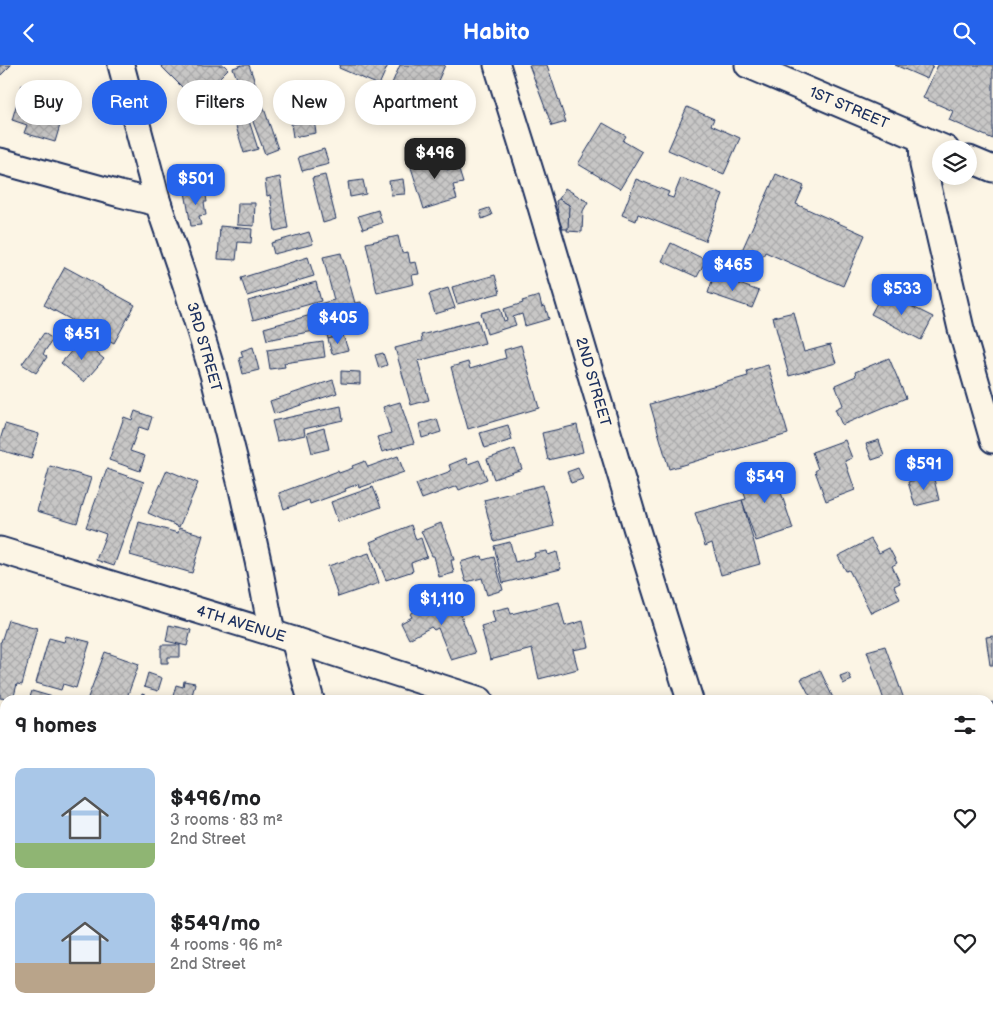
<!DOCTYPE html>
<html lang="en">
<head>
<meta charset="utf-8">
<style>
  :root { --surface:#fff; --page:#f6f6f6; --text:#202124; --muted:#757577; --accent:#2563eb }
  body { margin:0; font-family:"Balsamiq Sans",sans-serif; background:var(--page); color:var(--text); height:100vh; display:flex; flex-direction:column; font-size:19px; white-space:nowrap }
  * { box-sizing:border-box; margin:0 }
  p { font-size:16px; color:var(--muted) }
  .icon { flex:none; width:28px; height:28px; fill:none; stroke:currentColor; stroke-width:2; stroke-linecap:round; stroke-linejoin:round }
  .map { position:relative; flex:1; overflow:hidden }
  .details { position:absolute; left:0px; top:630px; width:994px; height:320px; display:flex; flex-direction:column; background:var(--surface); border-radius:15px 15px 0 0; box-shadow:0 2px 12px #0003 }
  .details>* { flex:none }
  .banner { position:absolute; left:15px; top:15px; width:500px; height:45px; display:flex; gap:10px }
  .buttons { position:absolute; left:932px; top:75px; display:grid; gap:10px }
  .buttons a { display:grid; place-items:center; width:45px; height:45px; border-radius:50%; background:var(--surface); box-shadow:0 2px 12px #0003; font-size:25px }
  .price { position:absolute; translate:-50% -42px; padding:0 11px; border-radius:10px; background:var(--accent); color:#fff; font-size:16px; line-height:32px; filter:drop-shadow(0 1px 2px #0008) }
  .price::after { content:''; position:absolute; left:50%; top:30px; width:15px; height:11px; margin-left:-8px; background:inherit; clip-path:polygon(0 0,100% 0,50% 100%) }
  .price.selected { background:#222; color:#fff }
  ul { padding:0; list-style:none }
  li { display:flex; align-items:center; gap:15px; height:125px; padding:0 15px }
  li span { display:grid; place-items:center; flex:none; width:140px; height:100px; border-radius:10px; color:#555 }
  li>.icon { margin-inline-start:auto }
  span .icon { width:60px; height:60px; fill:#fffc; stroke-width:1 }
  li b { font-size:21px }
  h2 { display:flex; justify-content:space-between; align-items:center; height:60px; padding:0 15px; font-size:21px }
  .pill { padding:0 18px; border-radius:22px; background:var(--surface); box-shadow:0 2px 12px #0003; font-size:18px; line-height:45px }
  .pill.selected { background:var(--accent); color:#fff }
  header { display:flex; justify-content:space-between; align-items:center; height:65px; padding:0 15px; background:var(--accent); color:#fff; font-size:22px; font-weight:700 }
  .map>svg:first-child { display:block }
  .building { fill:url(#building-cross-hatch); stroke:#1b2f5e }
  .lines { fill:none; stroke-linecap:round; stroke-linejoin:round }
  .minor-casing { stroke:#1b2f5e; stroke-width:29 }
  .minor { stroke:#fcf5e5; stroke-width:25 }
  .labels { text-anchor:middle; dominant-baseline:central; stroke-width:4; stroke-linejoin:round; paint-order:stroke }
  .street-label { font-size:15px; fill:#1b2f5e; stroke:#fcf5e5 }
</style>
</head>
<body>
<header><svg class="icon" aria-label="back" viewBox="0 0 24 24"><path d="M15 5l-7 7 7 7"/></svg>Habito<svg class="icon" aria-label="search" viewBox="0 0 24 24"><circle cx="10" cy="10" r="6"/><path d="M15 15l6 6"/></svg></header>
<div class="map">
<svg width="993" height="950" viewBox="0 0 993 950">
  <defs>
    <pattern id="building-cross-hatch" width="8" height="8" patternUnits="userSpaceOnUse" patternTransform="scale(1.25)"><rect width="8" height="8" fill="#c8c7c6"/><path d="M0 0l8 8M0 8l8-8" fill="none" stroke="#ababac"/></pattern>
  </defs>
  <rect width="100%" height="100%" fill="#fcf5e5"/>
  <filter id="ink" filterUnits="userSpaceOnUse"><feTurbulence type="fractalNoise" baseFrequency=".02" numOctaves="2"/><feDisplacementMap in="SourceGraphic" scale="10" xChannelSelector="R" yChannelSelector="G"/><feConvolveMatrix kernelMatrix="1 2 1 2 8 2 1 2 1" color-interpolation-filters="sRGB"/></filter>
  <g filter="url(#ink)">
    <g class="building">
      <polygon points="0,0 11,0 0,11"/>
      <polygon points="160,0 224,0 228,4 196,36"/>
      <polygon points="242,0 249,0 278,84 265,89 233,3"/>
      <polygon points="340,0 388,0 379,20 339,3"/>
      <polygon points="400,0 445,0 437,18 448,22 434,52 428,49 424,57 383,39"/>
      <polygon points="529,0 547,0 566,57 552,61"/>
      <polygon points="895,0 933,0 927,14"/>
      <polygon points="938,0 993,0 993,74 949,55 953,46 923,33"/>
      <polygon points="22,20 68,33 55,77 24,68 27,60 12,55"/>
      <polygon points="239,27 245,43 258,84 244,88 232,48 229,48 223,32"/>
      <polygon points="687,42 714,54 711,60 740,73 724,109 668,85"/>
      <polygon points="314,55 316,68 293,72 291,59"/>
      <polygon points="603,58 626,71 623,76 642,87 620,124 578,99"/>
      <polygon points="324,84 329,99 302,106 298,92"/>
      <polygon points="442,87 447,105 458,102 463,118 453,120 457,134 424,144 409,96"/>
      <polygon points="776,109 804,121 796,139 865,170 843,221 765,187 759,200 739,192"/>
      <polygon points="325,110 336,154 323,158 312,113"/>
      <polygon points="280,112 288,163 275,166 270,130 267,131 265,115"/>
      <polygon points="681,113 723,129 705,176 638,149 636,156 622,150 636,114 669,127 667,131 673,133"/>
      <polygon points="403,114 405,129 391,130 389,116"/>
      <polygon points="363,115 366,129 350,132 348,117"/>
      <polygon points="565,123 588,137 583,146 582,167 567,166 569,140 559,134"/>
      <polygon points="205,124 207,137 204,137 206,150 199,151 201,160 191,161 185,127"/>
      <polygon points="559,134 569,140 568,164 563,164 560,158 556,136"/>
      <polygon points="238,138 255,138 254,161 237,160"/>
      <polygon points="489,143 492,150 482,154 480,146"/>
      <polygon points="378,145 382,158 363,164 358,151"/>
      <polygon points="220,161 252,164 251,178 238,177 236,195 218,194"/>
      <polygon points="309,167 313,179 274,189 271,178"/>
      <polygon points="398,171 402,188 408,187 410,198 416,197 419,209 412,210 414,219 377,228 366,178"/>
      <polygon points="671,178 706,195 697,212 662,196"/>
      <polygon points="341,188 355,238 361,237 368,263 328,274 319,239 334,235 323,192"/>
      <polygon points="308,192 314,211 247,231 241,213"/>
      <polygon points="65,202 135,240 114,278 44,240"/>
      <polygon points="495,210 500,228 457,239 452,222"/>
      <polygon points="714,210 759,226 752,243 708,228"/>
      <polygon points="316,217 321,236 253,255 248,236"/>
      <polygon points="448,223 455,243 435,249 429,229"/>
      <polygon points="883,227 933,252 921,275 871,249"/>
      <polygon points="539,231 542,242 545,241 549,254 525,261 522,249 513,252 516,260 487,269 481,248 500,243 504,256 507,255 504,244 523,238 522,236"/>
      <polygon points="794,247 804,287 830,280 836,298 789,311 773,252"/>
      <polygon points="311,250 314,266 267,275 264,263"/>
      <polygon points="478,255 485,278 418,296 429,335 411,340 395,283 422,276 421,270"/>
      <polygon points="44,268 53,274 43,289 47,292 36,308 22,299"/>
      <polygon points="343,270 348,285 332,289 328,274"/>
      <polygon points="81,275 104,294 84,317 61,298"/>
      <polygon points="323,277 325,292 284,298 285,302 270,304 267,285"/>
      <polygon points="521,280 539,343 468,364 451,302 468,297 470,304 506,293 504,285"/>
      <polygon points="253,282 259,305 243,309 239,293 243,292 241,286"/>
      <polygon points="383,288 387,300 379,303 375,290"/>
      <polygon points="889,293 906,333 842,360 835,344 843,340 835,320 856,311 855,307"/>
      <polygon points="768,300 788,369 669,404 650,339 748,311 747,306"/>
      <polygon points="341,306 360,307 360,319 341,318"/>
      <polygon points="333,315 337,328 274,349 270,336"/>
      <polygon points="400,337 414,378 382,387 377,372 391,368 383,342"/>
      <polygon points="341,341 343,355 304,364 305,370 277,376 272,356"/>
      <polygon points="135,346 152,352 148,365 139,362 130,386 145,391 140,406 109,395 124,352 132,355"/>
      <polygon points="437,354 441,367 422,373 419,359"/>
      <polygon points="5,359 39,369 31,394 0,385 0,375"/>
      <polygon points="508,360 512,375 485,383 480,368"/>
      <polygon points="577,360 583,387 548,395 542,368"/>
      <polygon points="324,363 329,384 312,388 307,368"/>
      <polygon points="845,375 852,393 845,396 855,425 826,436 815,406 818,404 812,387"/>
      <polygon points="879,375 884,391 872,395 866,379"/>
      <polygon points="515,384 522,404 494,414 487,394"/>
      <polygon points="398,391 404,407 359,423 358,419 345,424 346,426 310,439 309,435 284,444 279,428 338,406 339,408 353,403 352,401 365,396 368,402"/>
      <polygon points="466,393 468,399 479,395 487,414 459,425 457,421 422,434 416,419 451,406 449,400"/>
      <polygon points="915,394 921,407 905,413 900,400"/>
      <polygon points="772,400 793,464 756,476 742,435 746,434 738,411"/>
      <polygon points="50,401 91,413 77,458 37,446"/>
      <polygon points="578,403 583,414 571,418 567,407"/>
      <polygon points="107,404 144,417 114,501 96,495 106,469 86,462"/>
      <polygon points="167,405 198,418 179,462 148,448"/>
      <polygon points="933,410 939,435 915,441 908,417"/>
      <polygon points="543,420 554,461 494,476 484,435"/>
      <polygon points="373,422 381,442 338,457 331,437"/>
      <polygon points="742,435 760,499 721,510 712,478 705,481 695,448"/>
      <polygon points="139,457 178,468 179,463 203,470 192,508 130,490"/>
      <polygon points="441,458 451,484 454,495 451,495 454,508 439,512 434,491 432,491 421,466"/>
      <polygon points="411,460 416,475 421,473 427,492 411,498 413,506 386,515 370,477"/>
      <polygon points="871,474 879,488 889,483 897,498 892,501 900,518 894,521 900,534 871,548 849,505 846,506 838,491"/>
      <polygon points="510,477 515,497 535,492 534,488 547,486 548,490 557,487 561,504 503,518 494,481"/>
      <polygon points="369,488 379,518 338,532 328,501"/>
      <polygon points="482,491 483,495 494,492 503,525 487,530 482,513 466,517 460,497"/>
      <polygon points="449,531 451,535 455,534 475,588 451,595 438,563 434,565 431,562 409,574 401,558 412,552 410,549 436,535 437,536"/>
      <polygon points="559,537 565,561 583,556 589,582 573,585 578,604 539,614 532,584 490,595 481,561 495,557 492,546 509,542 511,549"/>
      <polygon points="8,555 37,563 22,620 17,619 13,635 0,633 0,577 1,577"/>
      <polygon points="169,560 191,565 187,581 166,576"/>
      <polygon points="66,571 90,577 76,623 63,619 61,625 36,618 49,573 64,577"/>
      <polygon points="993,571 993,600 990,600 986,572"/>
      <polygon points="161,580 180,580 180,592 168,592 168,598 161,598"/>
      <polygon points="885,581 904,634 901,635 884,635 867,586"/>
      <polygon points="105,587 139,599 126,635 87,635"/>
      <polygon points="820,605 834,635 812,635 801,614"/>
      <polygon points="148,608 162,613 158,626 144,622"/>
      <polygon points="848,608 852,615 843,619 840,611"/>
      <polygon points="184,616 195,618 192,631 187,629 186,635 172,635 176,620 183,622"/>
      <polygon points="32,626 63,635 29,635"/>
      <polygon points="142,629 159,635 140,635"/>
      <polygon points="993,637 993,658 989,659 989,638"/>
      <polygon points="0,721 5,722 5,757 0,756"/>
      <polygon points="993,742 993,813 989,798 989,743"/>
      <polygon points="3,763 5,763 5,807 0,805 0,771"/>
      <polygon points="0,816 5,818 5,839 0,837"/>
      <polygon points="993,849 993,898 989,899 989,851"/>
      <polygon points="594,945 665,945 665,946 653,950 595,950"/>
      <polygon points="808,945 829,945 829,950 809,950"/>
    </g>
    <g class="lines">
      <defs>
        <g id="minor">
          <polyline points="121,0 158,138 186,220 213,309 242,424 258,496 272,568"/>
          <polyline points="497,0 533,115 636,462 690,635"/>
          <polyline points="748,0 946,84"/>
          <polyline points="922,74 923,100 961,264 993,375"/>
          <polyline points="969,94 993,104"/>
          <polyline points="0,96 120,129 158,138"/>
          <polyline points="0,485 272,568 480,635"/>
          <polyline points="294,575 311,635"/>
          <polyline points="0,870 5,872"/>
          <polyline points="229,945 244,950"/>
          <polyline points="402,945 403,950"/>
          <polyline points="781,945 782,950"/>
          <polyline points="957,945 962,950"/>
        </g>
      </defs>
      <use href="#minor" class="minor-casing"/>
      <use href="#minor" class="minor"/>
    </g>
  </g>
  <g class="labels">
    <g class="street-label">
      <text transform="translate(849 43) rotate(23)">1ST STREET</text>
      <text transform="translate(204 282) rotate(74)">3RD STREET</text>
      <text transform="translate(593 317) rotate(74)">2ND STREET</text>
      <text transform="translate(241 559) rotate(17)">4TH AVENUE</text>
    </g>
  </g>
</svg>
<div class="buttons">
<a><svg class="icon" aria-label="layers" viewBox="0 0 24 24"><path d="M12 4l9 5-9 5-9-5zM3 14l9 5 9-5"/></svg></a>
</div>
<b class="price selected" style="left:435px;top:115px">$496</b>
<b class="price" style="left:196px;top:141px">$501</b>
<b class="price" style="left:733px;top:227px">$465</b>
<b class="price" style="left:902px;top:251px">$533</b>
<b class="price" style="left:338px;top:280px">$405</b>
<b class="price" style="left:82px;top:296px">$451</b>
<b class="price" style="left:924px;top:426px">$591</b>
<b class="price" style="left:765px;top:439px">$549</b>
<b class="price" style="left:442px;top:561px">$1,110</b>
<div class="banner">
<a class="pill">Buy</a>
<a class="pill selected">Rent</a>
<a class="pill">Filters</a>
<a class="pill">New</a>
<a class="pill">Apartment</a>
</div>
<section class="details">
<h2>9 homes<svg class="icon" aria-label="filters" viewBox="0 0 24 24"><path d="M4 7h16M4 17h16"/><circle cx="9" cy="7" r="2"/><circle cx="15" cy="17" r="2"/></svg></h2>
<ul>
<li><span style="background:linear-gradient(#a9c7e8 75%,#8fb573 0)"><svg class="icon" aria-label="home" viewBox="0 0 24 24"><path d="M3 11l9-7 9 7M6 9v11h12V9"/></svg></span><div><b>$496/mo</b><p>3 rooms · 83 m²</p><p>2nd Street</p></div><svg class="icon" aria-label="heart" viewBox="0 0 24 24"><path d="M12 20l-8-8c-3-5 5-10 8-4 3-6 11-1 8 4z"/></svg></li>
<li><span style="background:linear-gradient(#a9c7e8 70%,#b9a48a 0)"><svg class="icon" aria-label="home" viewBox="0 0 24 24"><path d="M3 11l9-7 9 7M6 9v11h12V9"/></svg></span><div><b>$549/mo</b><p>4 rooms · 96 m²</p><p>2nd Street</p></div><svg class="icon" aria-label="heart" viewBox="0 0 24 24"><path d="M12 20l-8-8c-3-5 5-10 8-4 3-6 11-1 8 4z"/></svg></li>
</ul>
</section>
</div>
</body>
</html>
